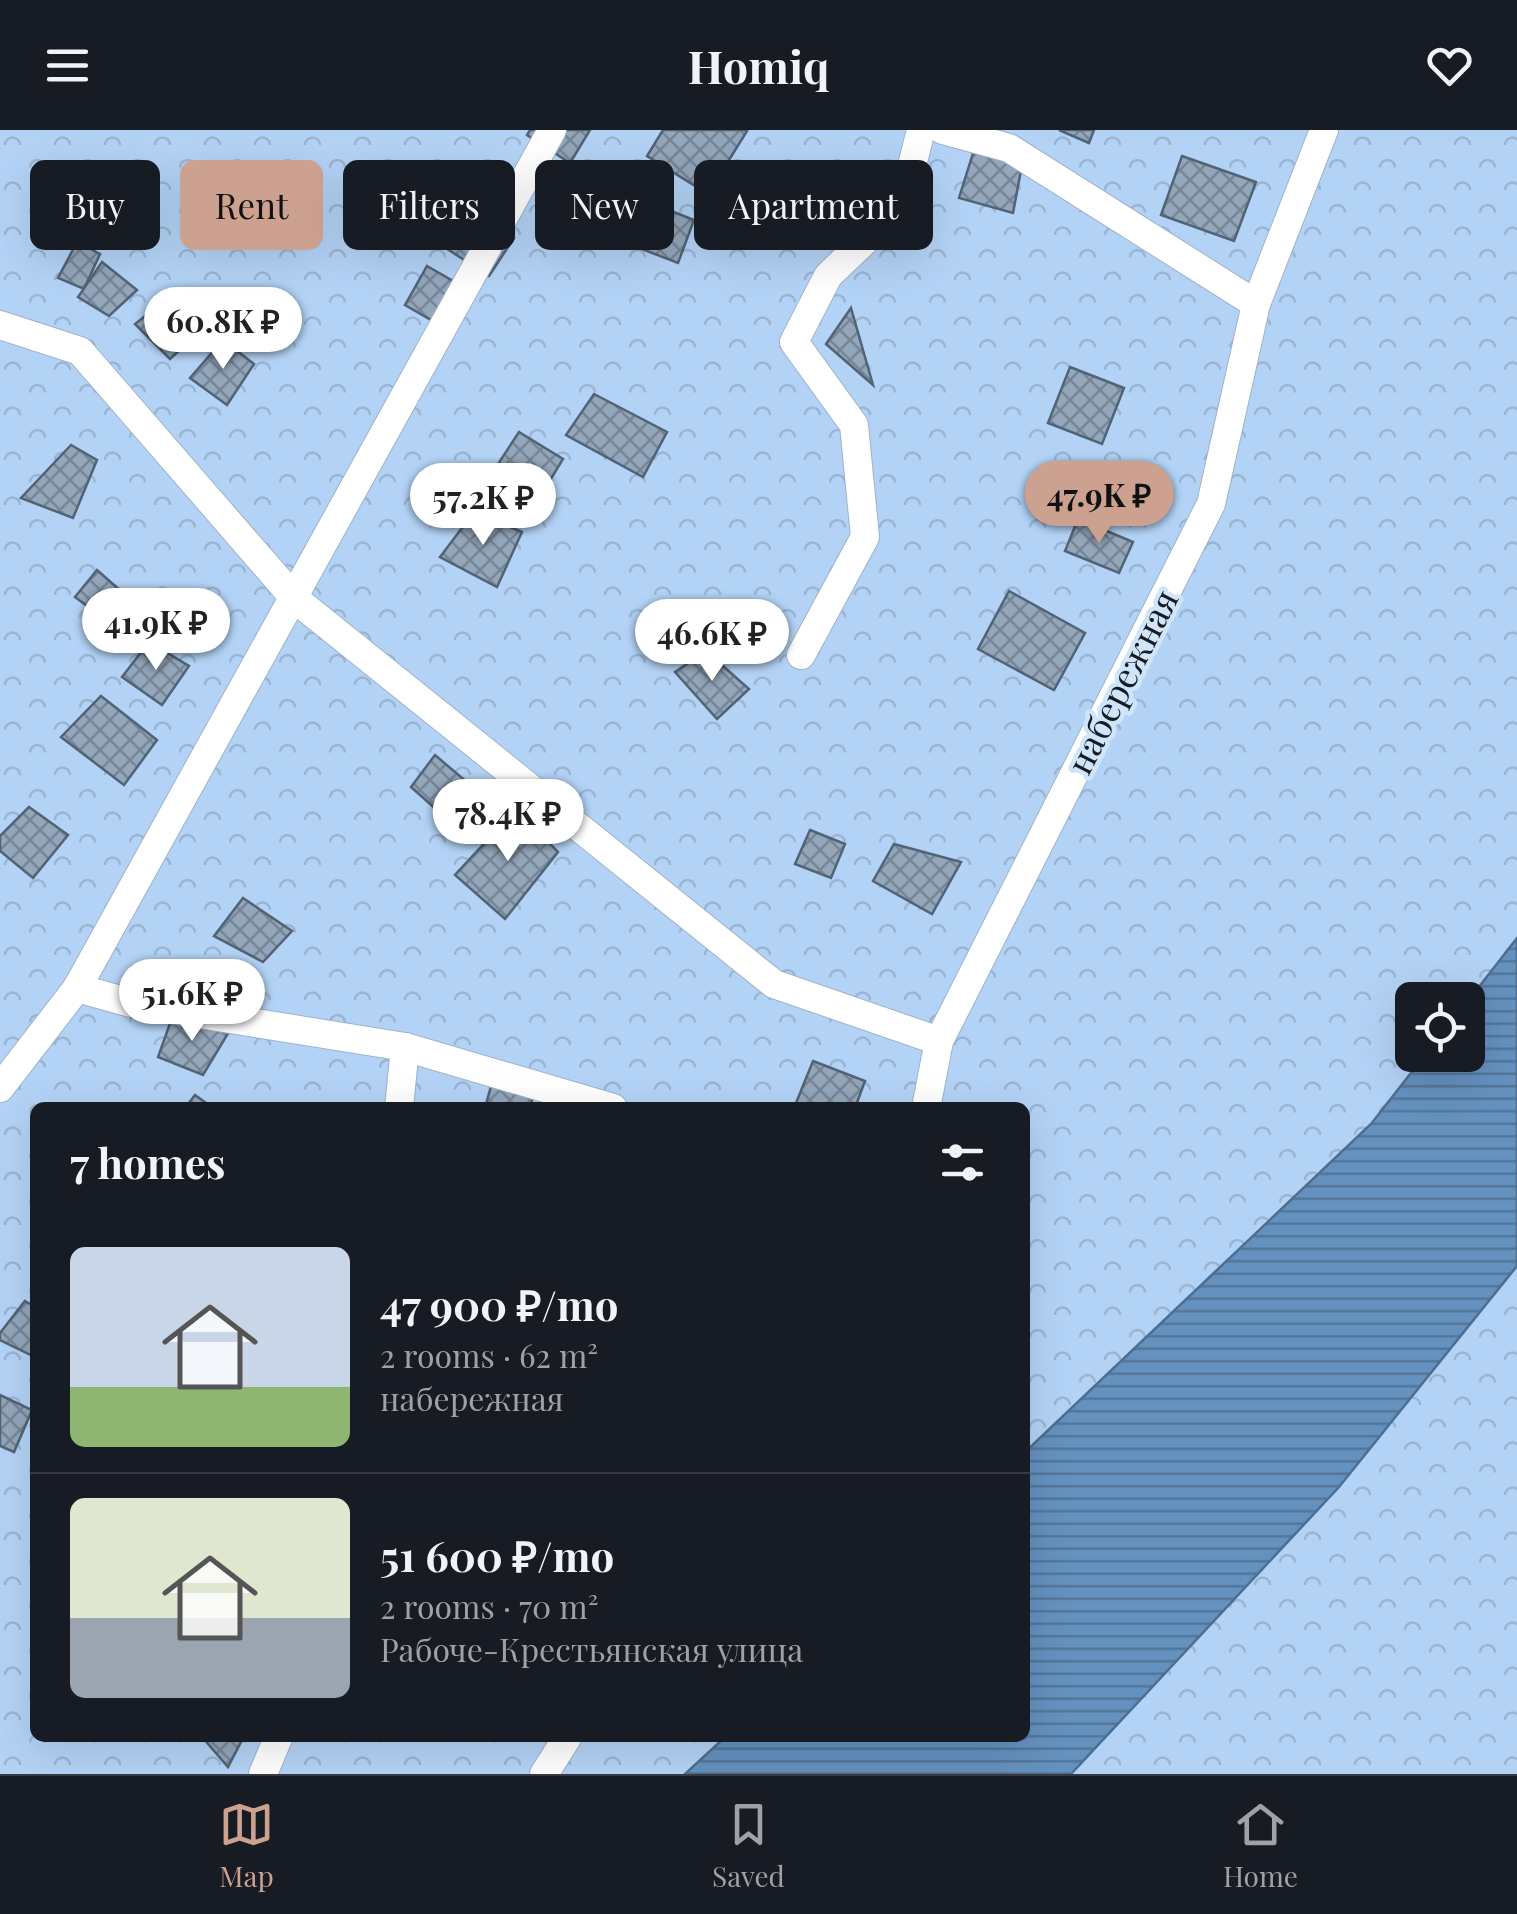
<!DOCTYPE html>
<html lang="en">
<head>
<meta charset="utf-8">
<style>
  :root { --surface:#171b24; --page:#242831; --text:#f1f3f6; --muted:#9ea1a6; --line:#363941; --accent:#cda18f }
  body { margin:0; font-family:"Playfair Display",serif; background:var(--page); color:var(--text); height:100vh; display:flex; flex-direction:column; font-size:38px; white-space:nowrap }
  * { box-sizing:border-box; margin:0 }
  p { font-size:32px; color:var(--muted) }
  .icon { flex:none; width:55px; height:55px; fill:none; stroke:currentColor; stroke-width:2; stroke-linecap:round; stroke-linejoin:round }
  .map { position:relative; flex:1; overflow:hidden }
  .sheet { position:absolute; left:30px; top:972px; width:1000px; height:640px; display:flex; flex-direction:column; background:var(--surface); border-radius:15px; box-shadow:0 10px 40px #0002 }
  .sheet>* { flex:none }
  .top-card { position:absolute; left:30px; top:30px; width:1000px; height:90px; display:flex; gap:20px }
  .controls { position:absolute; left:1395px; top:852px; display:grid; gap:20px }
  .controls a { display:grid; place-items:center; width:90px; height:90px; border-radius:15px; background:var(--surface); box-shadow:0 10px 40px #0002; font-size:50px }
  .price { position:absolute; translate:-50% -85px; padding:0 22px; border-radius:35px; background:#fff; color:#222; font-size:32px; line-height:65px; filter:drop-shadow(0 2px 5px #0008) }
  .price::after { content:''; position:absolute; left:50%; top:60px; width:30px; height:22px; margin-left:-15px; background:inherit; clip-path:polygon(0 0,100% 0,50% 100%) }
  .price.on { background:var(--accent); color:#111 }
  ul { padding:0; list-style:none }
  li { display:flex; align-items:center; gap:30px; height:250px; padding:0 40px }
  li+li { border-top:2px solid var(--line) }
  li span { display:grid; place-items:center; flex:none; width:280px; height:200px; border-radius:15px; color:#555 }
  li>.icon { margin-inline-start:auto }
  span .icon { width:120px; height:120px; fill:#fffc; stroke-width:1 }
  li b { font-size:42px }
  h2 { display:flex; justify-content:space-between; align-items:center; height:120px; padding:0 40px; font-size:42px }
  .tag { padding:0 35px; border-radius:15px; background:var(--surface); box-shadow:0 10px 40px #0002; font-size:35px; line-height:90px }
  .tag.on { background:var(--accent); color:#111 }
  header { display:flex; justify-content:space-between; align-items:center; height:130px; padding:0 40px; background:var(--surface); font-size:45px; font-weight:700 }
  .tabs { display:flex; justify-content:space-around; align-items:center; height:140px; border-top:2px solid var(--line); background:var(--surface); font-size:28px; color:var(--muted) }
  .tabs a { display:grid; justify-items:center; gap:5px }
  .tabs .on { color:var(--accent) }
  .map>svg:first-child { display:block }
  .park { fill:url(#park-crowns); fill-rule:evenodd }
  .water { fill:url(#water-rules); stroke:#4d6e90; stroke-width:2.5 }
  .building { fill:url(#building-cross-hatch); stroke:#516375; stroke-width:2.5 }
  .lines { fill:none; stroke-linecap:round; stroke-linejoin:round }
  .minor-casing { stroke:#9fb2c7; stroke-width:30 }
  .minor { stroke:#fff; stroke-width:28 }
  .labels { text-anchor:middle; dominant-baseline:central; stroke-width:9; stroke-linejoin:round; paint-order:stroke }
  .street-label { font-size:35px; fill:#151c24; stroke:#d0e5fa }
</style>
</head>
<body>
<header><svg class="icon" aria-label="menu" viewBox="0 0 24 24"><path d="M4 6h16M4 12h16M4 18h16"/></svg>Homiq<svg class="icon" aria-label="heart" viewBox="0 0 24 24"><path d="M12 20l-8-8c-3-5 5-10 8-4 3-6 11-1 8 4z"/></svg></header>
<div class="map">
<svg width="1517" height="1644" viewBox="0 0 1517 1644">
  <defs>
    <pattern id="park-crowns" width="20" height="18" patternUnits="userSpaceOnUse" patternTransform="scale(2.5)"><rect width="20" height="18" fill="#b3d3f6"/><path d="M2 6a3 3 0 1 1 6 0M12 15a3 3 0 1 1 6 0" fill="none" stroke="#99b5d3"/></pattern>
    <pattern id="water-rules" width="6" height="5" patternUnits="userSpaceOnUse" patternTransform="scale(2.5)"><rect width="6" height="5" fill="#6591be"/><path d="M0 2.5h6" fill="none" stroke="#52769a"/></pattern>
    <pattern id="building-cross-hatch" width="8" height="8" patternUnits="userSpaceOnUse" patternTransform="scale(2.5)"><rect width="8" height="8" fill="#93a6ba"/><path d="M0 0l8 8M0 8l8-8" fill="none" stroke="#778697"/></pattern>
  </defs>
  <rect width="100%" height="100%" fill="#d0e5fa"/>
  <path class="park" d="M0 0H1517V1644H0ZM1412 870H1468V925H1412ZM35 978H1025V1608H35Z"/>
  <polygon class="water" points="1517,808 1517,1136 1339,1357 1071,1644 685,1644 724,1608 1025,1608 1025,1322 1371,994 1425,925 1468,925 1468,871"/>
  <g class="building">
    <polygon points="530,0 590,0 570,33 527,5"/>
    <polygon points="663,0 745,0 747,1 708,64 647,26"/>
    <polygon points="1059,0 1094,0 1089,13"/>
    <polygon points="975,17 1022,35 1013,83 959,68"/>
    <polygon points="1182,26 1256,52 1234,111 1161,85"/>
    <polygon points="646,71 694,90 678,133 629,114"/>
    <polygon points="466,77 514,108 489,146 441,115"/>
    <polygon points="77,112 100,124 84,159 58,148"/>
    <polygon points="102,132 137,160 109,186 78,167"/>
    <polygon points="427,136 474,163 452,202 405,175"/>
    <polygon points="173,164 208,194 170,229 135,194"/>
    <polygon points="851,178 873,255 826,214"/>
    <polygon points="223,210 254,234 227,275 190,248"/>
    <polygon points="1070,237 1124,258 1102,314 1048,293"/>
    <polygon points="594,264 667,302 643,347 566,305"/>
    <polygon points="519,302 563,329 543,362 498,334"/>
    <polygon points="71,315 97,330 73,388 21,368"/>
    <polygon points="474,382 522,402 497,457 440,427"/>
    <polygon points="1078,389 1133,412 1119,443 1065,421"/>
    <polygon points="97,440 131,470 113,495 75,467"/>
    <polygon points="1009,461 1085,503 1054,560 978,519"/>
    <polygon points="149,512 189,536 162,575 122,547"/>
    <polygon points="706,521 749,559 717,589 675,542"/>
    <polygon points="101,566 157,610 124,655 61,607"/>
    <polygon points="435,625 488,670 457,698 411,657"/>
    <polygon points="29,677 68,705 33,748 0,721 0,706"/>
    <polygon points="516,679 558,722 505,789 455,745"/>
    <polygon points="810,700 845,714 831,748 795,734"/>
    <polygon points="894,714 961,732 932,784 873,751"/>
    <polygon points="243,768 292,801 263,832 214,806"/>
    <polygon points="173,885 230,900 203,945 158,927"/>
    <polygon points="813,931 865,951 855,978 794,978"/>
    <polygon points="494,945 536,956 530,978 485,978"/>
    <polygon points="195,965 213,978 185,978"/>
    <polygon points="25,1171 35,1177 35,1227 0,1210 0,1203"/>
    <polygon points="0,1265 32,1280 14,1322 0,1316"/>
    <polygon points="203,1608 240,1608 242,1610 228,1637"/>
  </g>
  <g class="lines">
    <defs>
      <g id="minor">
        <polyline points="943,0 1009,18 1256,174"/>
        <polyline points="0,195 80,221 295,469 774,854 939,911"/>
        <polyline points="801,525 865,407 854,295 794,212 828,146 902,75 921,0"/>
        <polyline points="77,858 131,873 405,917 613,978"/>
        <polyline points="0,958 77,858 552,0"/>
        <polyline points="399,978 405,917"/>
        <polyline points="926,978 939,911 1211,374 1256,174 1324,0"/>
        <polyline points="263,1644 278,1608"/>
        <polyline points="544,1644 567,1608"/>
      </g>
    </defs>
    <use href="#minor" class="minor-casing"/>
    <use href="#minor" class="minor"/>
  </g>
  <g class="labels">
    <g class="street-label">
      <text transform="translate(1121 551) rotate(-63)">набережная</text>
    </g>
  </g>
</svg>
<div class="controls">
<a><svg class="icon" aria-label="locate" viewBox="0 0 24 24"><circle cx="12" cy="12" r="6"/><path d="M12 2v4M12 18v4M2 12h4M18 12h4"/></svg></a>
</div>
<b class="price" style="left:223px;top:242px">60.8K ₽</b>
<b class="price on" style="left:1099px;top:416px">47.9K ₽</b>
<b class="price" style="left:483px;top:418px">57.2K ₽</b>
<b class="price" style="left:156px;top:543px">41.9K ₽</b>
<b class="price" style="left:712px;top:554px">46.6K ₽</b>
<b class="price" style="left:508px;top:734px">78.4K ₽</b>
<b class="price" style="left:192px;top:914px">51.6K ₽</b>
<div class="top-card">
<a class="tag">Buy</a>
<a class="tag on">Rent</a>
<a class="tag">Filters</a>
<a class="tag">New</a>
<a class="tag">Apartment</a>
</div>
<section class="sheet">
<h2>7 homes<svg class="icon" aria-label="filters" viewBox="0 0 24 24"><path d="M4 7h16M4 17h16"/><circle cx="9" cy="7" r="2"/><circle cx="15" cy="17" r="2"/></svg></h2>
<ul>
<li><span style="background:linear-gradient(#c9d6e8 70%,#8fb573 0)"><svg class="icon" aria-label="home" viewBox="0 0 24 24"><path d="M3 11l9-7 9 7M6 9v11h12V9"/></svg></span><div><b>47 900 ₽/mo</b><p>2 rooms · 62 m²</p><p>набережная</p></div></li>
<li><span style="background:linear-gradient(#dfe7d0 60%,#9aa5b1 0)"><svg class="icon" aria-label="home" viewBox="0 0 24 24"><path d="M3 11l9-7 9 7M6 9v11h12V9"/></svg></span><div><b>51 600 ₽/mo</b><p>2 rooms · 70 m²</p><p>Рабоче-Крестьянская улица</p></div></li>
</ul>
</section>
</div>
<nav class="tabs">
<a class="on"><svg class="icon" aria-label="map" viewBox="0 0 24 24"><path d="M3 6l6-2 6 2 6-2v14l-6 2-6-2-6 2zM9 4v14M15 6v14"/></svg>Map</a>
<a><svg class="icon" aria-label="saved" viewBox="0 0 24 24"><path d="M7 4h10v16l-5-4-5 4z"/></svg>Saved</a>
<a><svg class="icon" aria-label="home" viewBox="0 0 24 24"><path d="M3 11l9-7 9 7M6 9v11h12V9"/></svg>Home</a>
</nav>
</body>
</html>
